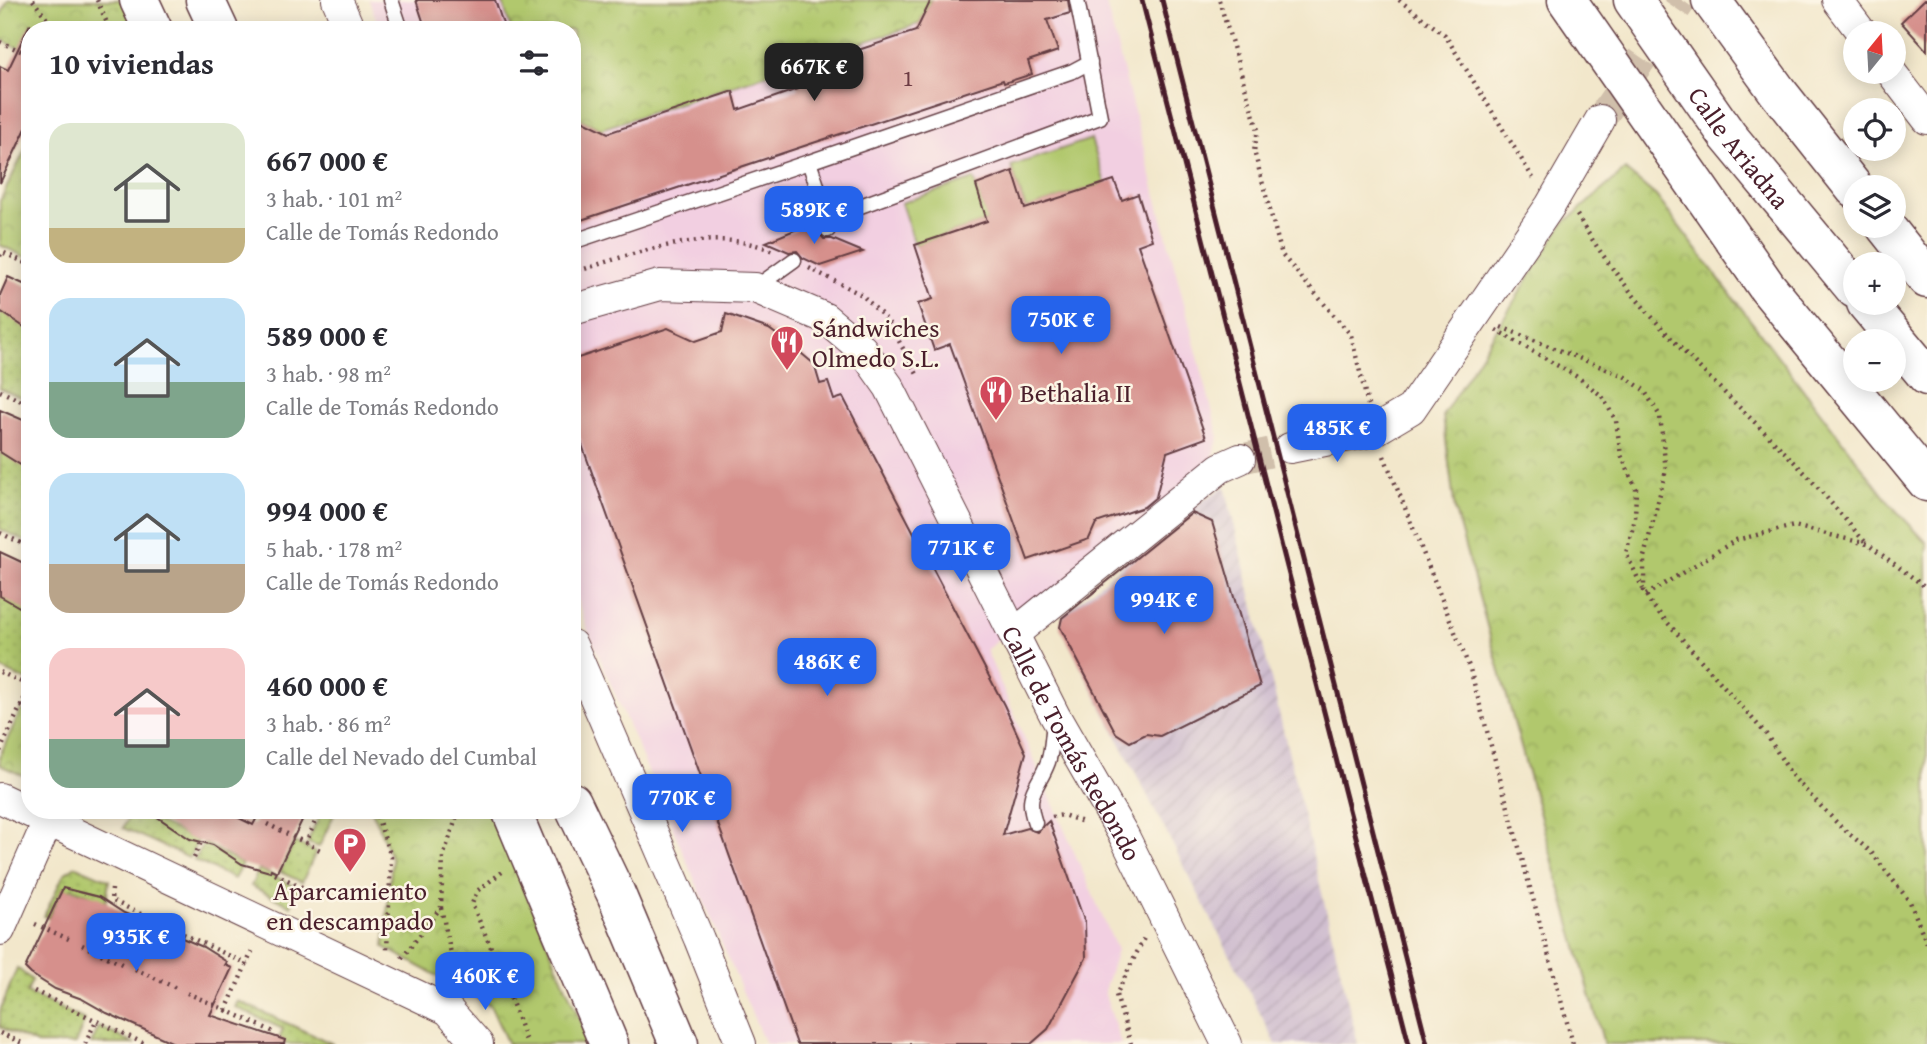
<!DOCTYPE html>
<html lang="es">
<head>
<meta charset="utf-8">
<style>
  :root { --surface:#fff; --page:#f7f7f7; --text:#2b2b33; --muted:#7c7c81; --accent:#2563eb }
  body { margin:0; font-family:"Gentium Book Plus",serif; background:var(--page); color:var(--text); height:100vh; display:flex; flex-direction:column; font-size:26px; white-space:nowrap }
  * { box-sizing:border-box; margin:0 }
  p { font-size:23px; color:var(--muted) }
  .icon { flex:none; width:38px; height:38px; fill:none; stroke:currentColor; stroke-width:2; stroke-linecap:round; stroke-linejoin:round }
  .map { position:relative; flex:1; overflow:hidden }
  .panel { position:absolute; left:21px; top:21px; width:560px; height:798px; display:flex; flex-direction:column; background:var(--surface); border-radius:28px; box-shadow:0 4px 18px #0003 }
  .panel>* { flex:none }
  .needle { width:46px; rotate:18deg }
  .fabs { position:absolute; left:1843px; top:21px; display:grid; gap:14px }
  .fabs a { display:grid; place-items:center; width:63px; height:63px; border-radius:50%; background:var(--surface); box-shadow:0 4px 18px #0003; font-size:35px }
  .price { position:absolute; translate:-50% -60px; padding:0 16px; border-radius:14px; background:var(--accent); color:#fff; font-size:23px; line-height:46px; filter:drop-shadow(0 2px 4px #0008) }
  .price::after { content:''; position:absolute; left:50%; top:42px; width:21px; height:16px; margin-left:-10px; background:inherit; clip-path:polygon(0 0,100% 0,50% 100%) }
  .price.current { background:#222; color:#fff }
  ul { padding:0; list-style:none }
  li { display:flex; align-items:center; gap:21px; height:175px; padding:0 28px }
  li span { display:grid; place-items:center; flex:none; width:196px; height:140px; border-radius:21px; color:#555 }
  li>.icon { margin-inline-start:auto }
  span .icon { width:84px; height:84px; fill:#fffc; stroke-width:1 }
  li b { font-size:30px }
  h2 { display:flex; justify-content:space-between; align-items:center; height:84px; padding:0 28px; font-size:30px }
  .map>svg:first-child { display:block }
  .built { fill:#f2cfe1 }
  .industrial { fill:url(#industrial-furrows) }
  .grass { fill:#b1c86d; stroke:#7e744c; stroke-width:2 }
  .park { fill:url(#park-crowns); stroke:#7e744c; stroke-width:2 }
  .garden { fill:url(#garden-dots); stroke:#7e744c; stroke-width:2 }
  .building { fill:#d6908c }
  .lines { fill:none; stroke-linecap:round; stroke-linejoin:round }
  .street-tunnel { stroke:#d0bfab; stroke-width:30; stroke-dasharray:30 15; stroke-linecap:butt }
  .lane-casing { stroke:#633d43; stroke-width:17 }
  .street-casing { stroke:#633d43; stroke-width:32 }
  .highway-casing { stroke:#633d43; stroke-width:41 }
  .path { stroke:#633d43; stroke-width:4.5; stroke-dasharray:2 5; stroke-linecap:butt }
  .lane { stroke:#fff; stroke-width:14 }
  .street { stroke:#fff; stroke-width:30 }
  .highway { stroke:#fff; stroke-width:38 }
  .rail { stroke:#4a1f2b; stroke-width:5 }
  .labels { text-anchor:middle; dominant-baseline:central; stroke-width:5; stroke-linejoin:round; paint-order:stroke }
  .number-label { font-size:23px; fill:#6d3b43 }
  .street-label { font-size:26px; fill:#4a1f2b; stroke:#fcf5e5 }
  .poi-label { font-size:26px; fill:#4a1f2b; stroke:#fcf5e5; text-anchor:start }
</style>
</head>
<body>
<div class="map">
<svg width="1927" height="1044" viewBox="0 0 1927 1044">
  <defs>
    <pattern id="industrial-furrows" width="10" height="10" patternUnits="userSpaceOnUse" patternTransform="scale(1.75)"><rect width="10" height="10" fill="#cfbdcf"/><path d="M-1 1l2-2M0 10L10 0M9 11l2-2" fill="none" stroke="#b3a2b2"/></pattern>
    <pattern id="park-crowns" width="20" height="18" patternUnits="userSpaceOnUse" patternTransform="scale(1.75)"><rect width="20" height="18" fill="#b1c86d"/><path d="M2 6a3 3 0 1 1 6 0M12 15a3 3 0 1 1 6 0" fill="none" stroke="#9aab5f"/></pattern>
    <pattern id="garden-dots" width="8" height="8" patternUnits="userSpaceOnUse" patternTransform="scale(1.75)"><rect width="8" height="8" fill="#b1c86d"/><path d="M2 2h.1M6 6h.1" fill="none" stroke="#9aab5f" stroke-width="1.8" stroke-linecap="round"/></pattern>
  </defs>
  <rect width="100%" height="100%" fill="#fcf5e5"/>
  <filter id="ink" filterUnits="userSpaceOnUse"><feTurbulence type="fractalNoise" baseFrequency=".0143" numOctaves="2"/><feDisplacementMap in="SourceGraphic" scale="14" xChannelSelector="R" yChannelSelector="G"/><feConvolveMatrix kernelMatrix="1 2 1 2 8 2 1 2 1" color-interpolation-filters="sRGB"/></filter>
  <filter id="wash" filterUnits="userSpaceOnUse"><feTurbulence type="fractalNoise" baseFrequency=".00686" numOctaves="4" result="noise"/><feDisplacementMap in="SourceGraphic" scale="28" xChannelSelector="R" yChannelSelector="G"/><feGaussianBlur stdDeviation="1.57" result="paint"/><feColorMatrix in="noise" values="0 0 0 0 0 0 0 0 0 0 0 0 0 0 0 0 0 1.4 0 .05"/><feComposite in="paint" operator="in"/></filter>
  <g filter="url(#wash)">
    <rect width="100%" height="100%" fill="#f2e7cb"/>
    <polygon class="built" points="369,0 1105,0 1219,437 1209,469 986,650 1117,950 1104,991 1121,1044 765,1044 586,626 572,585 572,30 380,30"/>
    <polygon class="industrial" points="1225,486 1358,1044 1276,1044 1060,627 1062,616 1070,609 1187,511"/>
    <g class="grass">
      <polygon points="1091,139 1105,183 1026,209 1011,166"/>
      <polygon points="974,179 988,221 915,245 901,203"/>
    </g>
    <g class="park">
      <polygon points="8,0 144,0 158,30 30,30 30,54 0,39 0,17"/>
      <polygon points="502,0 931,0 919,24 601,129 572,115 572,30 511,30"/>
      <polygon points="30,140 30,259 0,245 0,201"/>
      <polygon points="1625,170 1656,196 1891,505 1927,543 1927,1044 1604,1044 1455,511 1443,415 1562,225"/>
      <polygon points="21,710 30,714 30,779 0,765 0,755"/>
      <polygon points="372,810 491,810 590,1044 508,1044 490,1005 384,947 392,860"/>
    </g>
    <g class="garden">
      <polygon points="0,311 30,327 30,402 0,388"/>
      <polygon points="0,452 30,467 30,544 0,529"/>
      <polygon points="0,596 30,610 30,675 27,681 0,668"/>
      <polygon points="132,810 198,841 189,858 123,828"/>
      <polygon points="322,810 336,810 319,847 307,843"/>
      <polygon points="294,842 316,852 302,882 280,872"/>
      <polygon points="204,843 242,864 234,879 194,860"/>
      <polygon points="76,866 109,880 106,902 72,888 70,891 63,888 48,918 44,916 64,874"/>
      <polygon points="259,869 299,888 291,906 251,886"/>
      <polygon points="17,968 32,980 27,993 85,1020 75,1044 37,1044 0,1027 0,1011"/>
      <polygon points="238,1001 333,1044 277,1044 283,1029 235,1007"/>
      <polygon points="99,1027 135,1044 91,1044"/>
    </g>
    <g id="blocks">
      <g class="building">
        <polygon points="416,0 495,0 505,30 426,30"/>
        <polygon points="931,0 1068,0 1070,13 1047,20 1058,51 1028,61 1032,74 1004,83 1003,80 572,223 572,115 608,133 733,91 738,110 798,89 792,72 916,31"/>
        <polygon points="1924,0 1927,0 1927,51 1901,22"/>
        <polygon points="30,24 30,120 0,183 0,66 8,70"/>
        <polygon points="1013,171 1025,209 1114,180 1122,200 1138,194 1152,240 1138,245 1206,438 1167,452 1156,497 1144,507 1096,523 1089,539 1028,560 950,344 934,350 918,304 933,299 915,245 987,221 976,185"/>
        <polygon points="804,226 819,233 824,239 832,239 863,252 820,266 803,258 797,251 789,252 766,242"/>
        <polygon points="8,277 30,287 30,331 0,311 0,295"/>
        <polygon points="726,314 769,329 795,348 814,364 820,384 828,382 834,400 843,397 1004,705 1026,753 1003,835 1027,828 1037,832 1049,821 1085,923 1086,958 1048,1029 1031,1044 797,1044 572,417 572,360 668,328 696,341 722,332"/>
        <polygon points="0,410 30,423 30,471 0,452"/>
        <polygon points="1192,513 1212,522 1260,686 1160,736 1146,734 1130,742 1116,733 1060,627 1062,618"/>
        <polygon points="0,552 30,566 30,613 0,596"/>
        <polygon points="147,810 223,810 253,825 261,810 307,810 277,872 271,869 270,872 242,864 213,845 190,839"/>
        <polygon points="63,888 99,897 124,913 203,947 227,962 225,965 232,968 210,1015 285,1040 284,1044 176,1044 107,1013 82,999 55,989 31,974 25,968"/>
      </g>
    </g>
  </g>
  <g filter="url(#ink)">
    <use href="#blocks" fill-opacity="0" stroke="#633d43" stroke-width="2"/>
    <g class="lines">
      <g class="street-tunnel">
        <polyline points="1600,120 1682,0"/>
        <polyline points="1240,459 1290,448"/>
      </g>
      <defs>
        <g id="lane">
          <polyline points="391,0 401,30"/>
          <polyline points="828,218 1100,117 1077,0"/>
          <polyline points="828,230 828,218 809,162 1073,71 1090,62"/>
          <polyline points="572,242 809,162"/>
          <polyline points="755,288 794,260"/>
          <path d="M1035 823C1024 792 1038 789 1048 762 1052 751 1052 736 1054 724"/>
        </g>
        <g id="street">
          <polyline points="337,0 350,30"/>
          <polyline points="1837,0 1862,33"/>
          <polyline points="1891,72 1927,119"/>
          <path id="s1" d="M572 310 660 285 755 288 825 318 862 349 889 387 1055 716 1124 836 1227 1044"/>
          <polyline points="1290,448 1374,431 1411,409 1550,206 1600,120"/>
          <polyline points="1015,633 1220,468 1240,459"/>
          <polyline points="572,645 699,939 741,1044"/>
          <polyline points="0,798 448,1010 478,1044"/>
          <polyline points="0,930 48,821"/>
        </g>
        <g id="highway">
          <polyline points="139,0 153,30"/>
          <polyline points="205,0 219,30"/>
          <polyline points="1567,0 1767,287 1927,482"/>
          <path id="s2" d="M1633 0 1728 136 1855 289"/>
          <polyline points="1711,0 1778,92 1855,189"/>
          <polyline points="1885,226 1927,279"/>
          <polyline points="1866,303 1927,376"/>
          <polyline points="572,802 616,894 679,1044"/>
          <polyline points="511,810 609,1044"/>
        </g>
      </defs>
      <use href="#lane" class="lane-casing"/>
      <use href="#street" class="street-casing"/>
      <use href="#highway" class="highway-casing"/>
      <g class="path">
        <polyline points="33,0 55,30"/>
        <polyline points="97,0 110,30"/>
        <polyline points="1219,0 1258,130 1254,151 1282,255 1351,335 1368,405"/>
        <polyline points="1399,0 1445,35 1533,178"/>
        <polyline points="0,42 30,55"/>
        <path d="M1577 215C1637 317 1722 387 1803 471 1825 495 1845 520 1867 544"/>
        <polyline points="0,256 2,252 30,265"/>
        <polyline points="809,268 862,295 888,321 918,376"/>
        <path d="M572 273C631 254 712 224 773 251"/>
        <polyline points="1501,327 1624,376 1644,390 1660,416 1666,470 1644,557 1644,591 1651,604 1766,734 1793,777 1840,826 1871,852 1910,902 1927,944"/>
        <polyline points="1496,330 1579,378 1602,396 1616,421 1621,455 1636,488 1635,519 1626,553 1643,589"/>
        <polyline points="0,391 30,405"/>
        <polyline points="1384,456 1470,669 1573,1044"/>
        <polyline points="0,533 30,547"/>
        <polyline points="1646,595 1736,540 1794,526 1867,544 1927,588"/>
        <polyline points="0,672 30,686"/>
        <polyline points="21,706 30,710"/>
        <polyline points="0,751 30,686"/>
        <polyline points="237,810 256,819"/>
        <polyline points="320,810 306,843 320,850"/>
        <polyline points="375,810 391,857 387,950"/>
        <polyline points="1052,817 1063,815 1083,822"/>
        <polyline points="267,824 306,843"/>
        <polyline points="194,858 201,842"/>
        <polyline points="502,872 477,891 472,904 499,966 527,1044"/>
        <polyline points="275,874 304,888"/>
        <polyline points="112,889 111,900 247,964"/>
        <polyline points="441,908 458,985"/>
        <polyline points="35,924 71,940"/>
        <polyline points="82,945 124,965"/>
        <polyline points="402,958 441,907 443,857 456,819 452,810"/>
        <polyline points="135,969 176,988"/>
        <polyline points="34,991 145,1044"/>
        <polyline points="187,993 226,1010 254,947"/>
        <polyline points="226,1010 276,1033"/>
        <polyline points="0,1033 24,1044"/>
        <polyline points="85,1044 96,1021"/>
        <polyline points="1131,1044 1116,995 1144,938"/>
      </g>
      <use href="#lane" class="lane"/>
      <use href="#street" class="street"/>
      <use href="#highway" class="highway"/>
      <g class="rail">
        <polyline points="1142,0 1409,1044"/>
        <polyline points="1162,0 1427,1044"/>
      </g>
    </g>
  </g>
  <defs>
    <symbol id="restaurant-pin" viewBox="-11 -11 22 30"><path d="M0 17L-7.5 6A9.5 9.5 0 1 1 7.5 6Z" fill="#d1495b" stroke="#fcf5e5"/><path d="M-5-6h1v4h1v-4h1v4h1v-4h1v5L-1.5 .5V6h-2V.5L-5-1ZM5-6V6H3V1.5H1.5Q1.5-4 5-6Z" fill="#fff"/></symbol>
    <symbol id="parking-pin" viewBox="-11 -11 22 30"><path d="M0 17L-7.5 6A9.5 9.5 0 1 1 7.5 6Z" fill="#d1495b" stroke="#fcf5e5"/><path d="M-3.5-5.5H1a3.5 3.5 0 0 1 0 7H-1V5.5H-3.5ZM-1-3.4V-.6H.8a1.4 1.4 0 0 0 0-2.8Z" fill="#fff"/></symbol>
  </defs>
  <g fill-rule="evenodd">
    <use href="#restaurant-pin" x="768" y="323" width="38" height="52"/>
    <use href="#restaurant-pin" x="977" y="373" width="38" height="52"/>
    <use href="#parking-pin" x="331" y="825" width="38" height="52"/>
  </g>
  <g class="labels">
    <g class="number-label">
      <text x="908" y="77">1</text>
    </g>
    <g class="street-label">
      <text stroke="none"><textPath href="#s2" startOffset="182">Calle Ariadna</textPath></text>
      <text stroke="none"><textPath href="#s1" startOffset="758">Calle de Tomás Redondo</textPath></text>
    </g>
    <g class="poi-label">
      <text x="812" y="327">Sándwiches<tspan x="812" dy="30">Olmedo S.L.</tspan></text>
      <text x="1020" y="392">Bethalia II</text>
      <text x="350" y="890" text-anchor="middle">Aparcamiento<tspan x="350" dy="30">en descampado</tspan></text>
    </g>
  </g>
</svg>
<div class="fabs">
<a><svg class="needle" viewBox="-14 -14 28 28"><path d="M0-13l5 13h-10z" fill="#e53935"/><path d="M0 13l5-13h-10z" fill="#7c7c81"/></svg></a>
<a><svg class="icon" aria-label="locate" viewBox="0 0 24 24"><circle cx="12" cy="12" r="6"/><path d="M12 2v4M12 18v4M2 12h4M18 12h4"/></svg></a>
<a><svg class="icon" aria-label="layers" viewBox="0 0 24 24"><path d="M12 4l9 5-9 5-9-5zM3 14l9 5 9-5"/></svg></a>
<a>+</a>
<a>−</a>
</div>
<b class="price current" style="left:814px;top:103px">667K €</b>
<b class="price" style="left:814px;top:246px">589K €</b>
<b class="price" style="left:1061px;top:356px">750K €</b>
<b class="price" style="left:1337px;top:464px">485K €</b>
<b class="price" style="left:961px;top:584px">771K €</b>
<b class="price" style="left:1164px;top:636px">994K €</b>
<b class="price" style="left:827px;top:698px">486K €</b>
<b class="price" style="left:682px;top:834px">770K €</b>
<b class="price" style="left:136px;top:973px">935K €</b>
<b class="price" style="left:485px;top:1012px">460K €</b>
<section class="panel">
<h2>10 viviendas<svg class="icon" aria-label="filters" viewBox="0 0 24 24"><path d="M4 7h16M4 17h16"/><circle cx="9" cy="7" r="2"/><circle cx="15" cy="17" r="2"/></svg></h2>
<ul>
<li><span style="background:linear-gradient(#dfe7d0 75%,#c2b280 0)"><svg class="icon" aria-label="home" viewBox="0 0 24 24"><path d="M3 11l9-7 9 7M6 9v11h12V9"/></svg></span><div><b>667 000 €</b><p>3 hab. · 101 m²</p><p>Calle de Tomás Redondo</p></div></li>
<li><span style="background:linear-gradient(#bfe0f5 60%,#7fa58c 0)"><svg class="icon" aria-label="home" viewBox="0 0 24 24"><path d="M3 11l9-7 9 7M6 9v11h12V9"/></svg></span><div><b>589 000 €</b><p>3 hab. · 98 m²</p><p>Calle de Tomás Redondo</p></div></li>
<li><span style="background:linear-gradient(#bfe0f5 65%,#b9a48a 0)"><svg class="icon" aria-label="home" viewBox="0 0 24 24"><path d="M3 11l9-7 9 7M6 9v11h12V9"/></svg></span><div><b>994 000 €</b><p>5 hab. · 178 m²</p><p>Calle de Tomás Redondo</p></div></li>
<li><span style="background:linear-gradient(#f6c9c9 65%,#7fa58c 0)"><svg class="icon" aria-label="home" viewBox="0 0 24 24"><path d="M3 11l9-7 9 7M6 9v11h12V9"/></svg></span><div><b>460 000 €</b><p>3 hab. · 86 m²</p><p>Calle del Nevado del Cumbal</p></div></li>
</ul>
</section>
</div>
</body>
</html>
